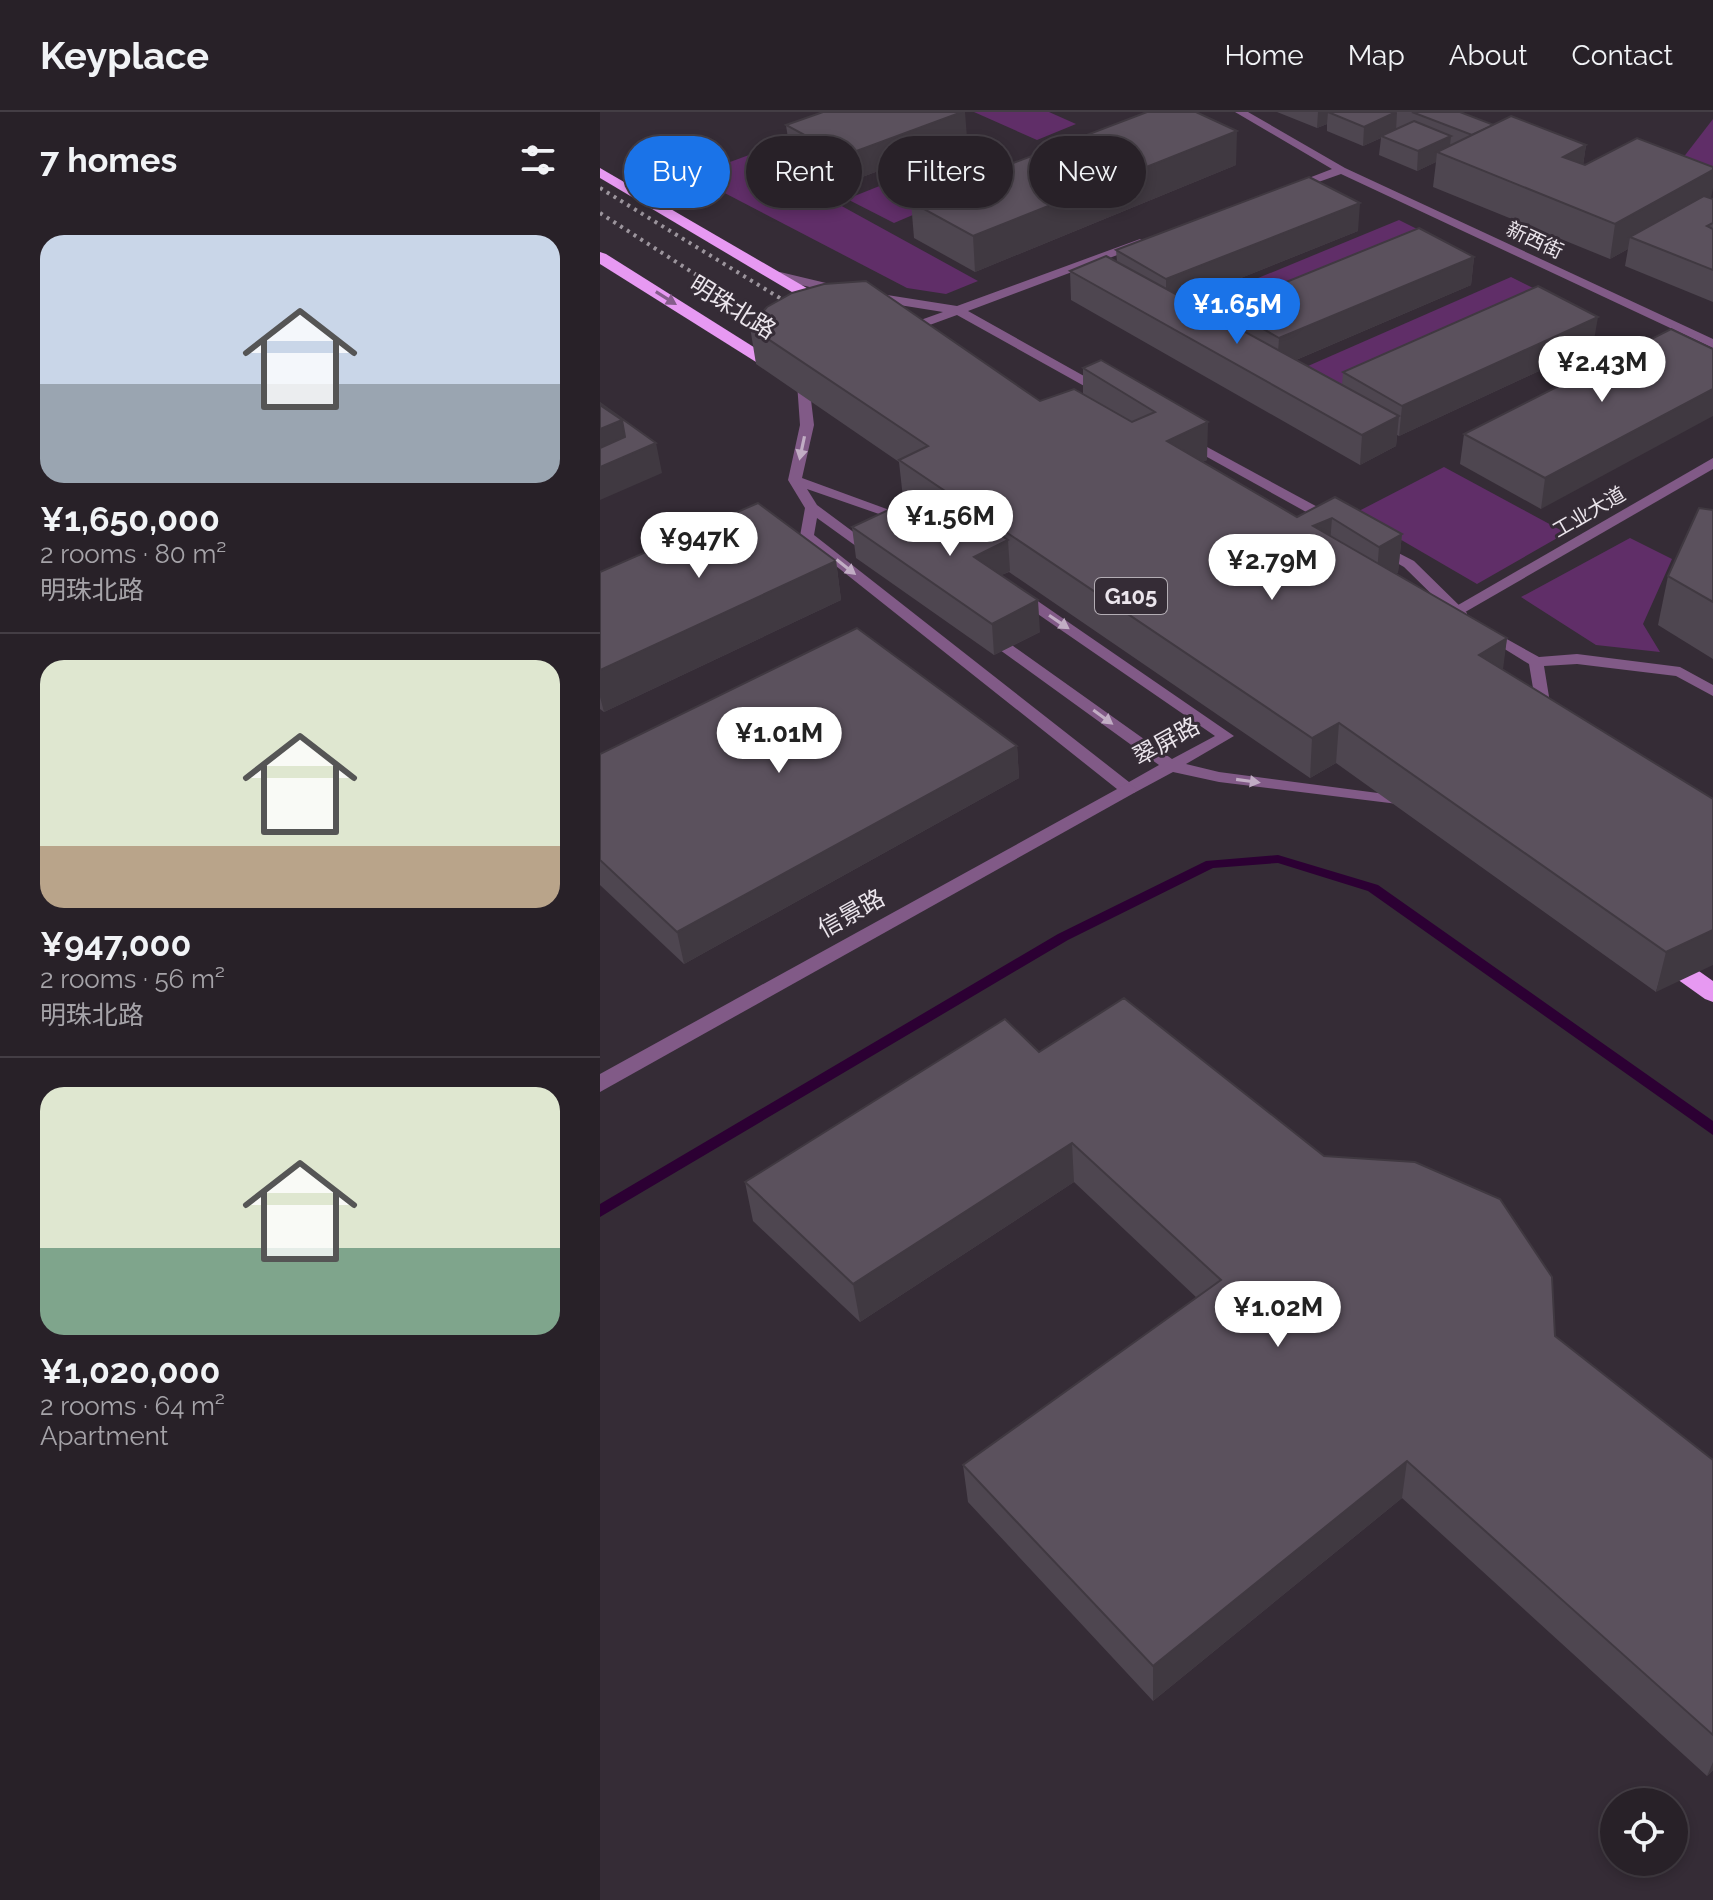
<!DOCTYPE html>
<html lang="en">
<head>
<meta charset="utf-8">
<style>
  :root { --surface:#282128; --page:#342e34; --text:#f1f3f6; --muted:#a5a3a8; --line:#443e45; --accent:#1a73e8 }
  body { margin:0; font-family:Raleway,"Noto Sans SC",sans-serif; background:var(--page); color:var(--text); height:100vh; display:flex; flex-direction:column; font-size:30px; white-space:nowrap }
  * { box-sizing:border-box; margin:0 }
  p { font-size:26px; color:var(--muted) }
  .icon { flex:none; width:44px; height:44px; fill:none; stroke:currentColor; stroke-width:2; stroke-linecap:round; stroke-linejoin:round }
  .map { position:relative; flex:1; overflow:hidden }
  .panel { display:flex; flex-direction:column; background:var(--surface); width:600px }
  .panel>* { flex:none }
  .banner { position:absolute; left:24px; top:24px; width:760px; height:72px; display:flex; gap:16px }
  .fabs { position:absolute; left:1000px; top:1676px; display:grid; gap:16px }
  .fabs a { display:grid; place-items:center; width:88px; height:88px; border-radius:50%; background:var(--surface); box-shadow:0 4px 12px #0003,0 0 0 2px var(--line); font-size:40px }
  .price { position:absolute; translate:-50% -68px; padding:0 18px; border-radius:28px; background:#fff; color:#222; font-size:26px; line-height:52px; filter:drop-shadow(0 2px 4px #0008) }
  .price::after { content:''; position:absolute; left:50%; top:48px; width:24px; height:18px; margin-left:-12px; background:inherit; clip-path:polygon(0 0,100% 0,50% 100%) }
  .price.on { background:var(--accent); color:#fff }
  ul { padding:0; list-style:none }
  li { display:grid; align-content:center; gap:16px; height:424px; padding:0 40px }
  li+li { border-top:2px solid var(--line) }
  li span { display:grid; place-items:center; height:248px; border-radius:24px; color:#555 }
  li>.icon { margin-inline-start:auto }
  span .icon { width:144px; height:144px; fill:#fffc; stroke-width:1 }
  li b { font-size:34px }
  h2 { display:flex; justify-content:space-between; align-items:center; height:96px; padding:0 40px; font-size:34px }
  .pill { padding:0 28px; border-radius:36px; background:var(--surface); box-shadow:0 4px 12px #0003,0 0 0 2px var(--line); font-size:28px; line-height:72px }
  .pill.on { background:var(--accent); color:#fff }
  header { display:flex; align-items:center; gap:48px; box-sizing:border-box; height:112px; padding:0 40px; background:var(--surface); border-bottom:2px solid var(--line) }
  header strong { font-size:38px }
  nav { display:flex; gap:44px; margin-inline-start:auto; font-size:28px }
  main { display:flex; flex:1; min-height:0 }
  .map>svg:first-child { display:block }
  .green { fill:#602e68 }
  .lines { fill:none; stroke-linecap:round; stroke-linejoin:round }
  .stream { fill:#2c0033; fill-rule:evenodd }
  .lane { fill:#815a87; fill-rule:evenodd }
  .street { fill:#815a87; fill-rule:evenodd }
  .highway { fill:#e799f2; fill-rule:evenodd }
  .rail { stroke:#9c959d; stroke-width:4; stroke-dasharray:3 5; stroke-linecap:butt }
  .wall { fill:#4e4650 }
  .shaded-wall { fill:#403941 }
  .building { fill:#5b515d; stroke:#403941; stroke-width:2 }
  .oneway { fill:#855d8b }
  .oneway2 { fill:#c1adc4 }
  .labels { text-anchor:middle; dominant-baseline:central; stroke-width:6; stroke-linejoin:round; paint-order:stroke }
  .far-street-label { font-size:20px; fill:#ebe5ec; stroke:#352c36 }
  .shield { fill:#352c36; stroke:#b4aeb5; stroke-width:2 }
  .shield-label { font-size:22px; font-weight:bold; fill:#ebe5ec }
  .street-label { font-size:24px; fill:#ebe5ec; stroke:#352c36 }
</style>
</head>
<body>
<header>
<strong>Keyplace</strong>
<nav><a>Home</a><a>Map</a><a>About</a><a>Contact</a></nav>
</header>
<main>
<section class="panel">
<h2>7 homes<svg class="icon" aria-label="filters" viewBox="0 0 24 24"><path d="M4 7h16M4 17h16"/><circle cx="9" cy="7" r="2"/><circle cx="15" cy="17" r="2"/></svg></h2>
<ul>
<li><span style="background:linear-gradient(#c9d6e8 60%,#9aa5b1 0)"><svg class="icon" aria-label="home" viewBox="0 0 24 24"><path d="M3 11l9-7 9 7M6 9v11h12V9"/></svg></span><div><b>¥1,650,000</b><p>2 rooms · 80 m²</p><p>明珠北路</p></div></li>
<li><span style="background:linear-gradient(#dfe7d0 75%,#b9a48a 0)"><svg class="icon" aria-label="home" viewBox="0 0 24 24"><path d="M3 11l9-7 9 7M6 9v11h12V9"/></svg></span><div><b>¥947,000</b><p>2 rooms · 56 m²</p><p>明珠北路</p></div></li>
<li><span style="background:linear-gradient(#dfe7d0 65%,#7fa58c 0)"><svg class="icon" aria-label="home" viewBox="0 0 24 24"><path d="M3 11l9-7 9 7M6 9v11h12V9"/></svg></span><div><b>¥1,020,000</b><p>2 rooms · 64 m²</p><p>Apartment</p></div></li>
</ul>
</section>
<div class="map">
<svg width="1113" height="1788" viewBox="0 0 1113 1788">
  <rect width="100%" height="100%" fill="#352c36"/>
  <g class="green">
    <polygon points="374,0 449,0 476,12 437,28"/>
    <polygon points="1113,7 1113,69 1076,55"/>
    <polygon points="149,43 378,169 346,182 307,176 92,64"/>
    <polygon points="302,65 348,88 294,111 247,87"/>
    <polygon points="799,108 841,129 623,220 583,197"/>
    <polygon points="911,165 955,187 736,287 692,261"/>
    <polygon points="844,355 966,421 877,472 755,401"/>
    <polygon points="1030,426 1072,447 1043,512 1060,540 996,533 921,485"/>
  </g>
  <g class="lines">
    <polygon class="stream" points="678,743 778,773 1113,1009 1113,1023 768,779 678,751 613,756 468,828 0,1105 0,1092 458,822 606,749"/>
    <g class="lane">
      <polygon points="635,0 648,0 745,56 1113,227 1113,236 741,62 696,78 688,78 688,74 732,57"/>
      <polygon points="540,127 546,131 544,133 368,199 509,278 510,281 504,285 357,203 305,222 301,221 301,215 343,200 268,188 262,184 268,180 357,194"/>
      <polygon points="180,160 247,176 249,179 243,183 176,167 176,161"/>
      <polygon points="203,267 209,271 214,313 202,366 314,407 307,411 302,410 207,377 217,393 279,439 277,442 267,442 217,406 214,423 529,670 559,653 382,525 382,519 392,519 572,647 615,624 416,487 416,481 426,481 634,624 586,652 619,660 808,685 814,686 816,690 814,694 619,670 573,660 534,681 522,681 202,427 200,424 205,396 188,368 200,313 197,271"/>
      <polygon points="585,323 736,405 738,408 731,412 726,411 580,330 578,327"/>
      <polygon points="781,432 814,449 867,501 867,507 857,507 804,455 776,439 776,433"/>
      <polygon points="887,516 939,545 977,542 1080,555 1113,573 1113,584 1076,564 977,552 944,554 952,603 944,608 938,606 929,552 882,523 880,520"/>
    </g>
    <g class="street">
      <polygon points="1113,346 1113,357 860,503 848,503 846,500"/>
      <polygon points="528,671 537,677 534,681 0,980 0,962"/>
    </g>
    <g class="highway">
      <polygon points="0,56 236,193 238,196 230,201 224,199 0,66"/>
      <polygon points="0,140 6,142 190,258 187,262 175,262 0,152"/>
      <polygon points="1064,838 1072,840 1113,869 1113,890 1105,887 1056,852 1052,846 1056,840"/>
    </g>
    <g class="rail">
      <polyline points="0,76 201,199"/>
      <polyline points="0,101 179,216"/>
    </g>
  </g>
  <g class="wall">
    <polygon points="677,0 860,0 894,13 986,33 983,53 1113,87 1113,190 1025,154 1028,137 1010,147 833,75 836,50 817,59 779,43 781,26 763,34 727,19 727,12 717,16"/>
    <polygon points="186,13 367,26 246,71 190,40"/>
    <polygon points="636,53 375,160 314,126 311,90"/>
    <polygon points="758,119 586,188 624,209 625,195 874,145 871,173 696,248 742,273 743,260 993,234 799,324 797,323 796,334 760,353 471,188 470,159 517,150 516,138"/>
    <polygon points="150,215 440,289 483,282 483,256 501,248 607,348 602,350 697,405 735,385 802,422 798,460 796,462 907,526 902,558 1113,687 1056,880 736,651 710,666 409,460 401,463 440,520 394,543 256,446 252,415 326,413 335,409 303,386 299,350 156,252"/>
    <polygon points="1071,217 941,397 860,352 864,322"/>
    <polygon points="1113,398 1113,547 1058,513 1068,464"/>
    <polygon points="236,449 241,488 4,600 0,597 0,460"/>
    <polygon points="417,634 419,666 84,852 0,773 0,642"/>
    <polygon points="439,940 955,1224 1113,1348 1113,1658 1107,1664 802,1386 553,1589 368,1390 363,1353 597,1186 474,1070 260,1210 153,1109 145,1070"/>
  </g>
  <g class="shaded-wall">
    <polygon points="362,0 365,0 367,26 246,71 243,44"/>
    <polygon points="718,0 728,0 727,12 717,16"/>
    <polygon points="797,0 796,19 781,24 781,26 763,34 764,15"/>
    <polygon points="637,19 636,53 375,160 373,124"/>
    <polygon points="851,24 849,43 837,40 836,50 817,59 818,39"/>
    <polygon points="986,33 981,67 963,45"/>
    <polygon points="1113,58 1113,76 1110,91 1030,125 1028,137 1010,147 1015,112"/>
    <polygon points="760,91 758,119 566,196 566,167"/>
    <polygon points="874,145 871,173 677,256 679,226"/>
    <polygon points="998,205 993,234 799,324 802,294"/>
    <polygon points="1113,277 1113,304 941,397 945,366"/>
    <polygon points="799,304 796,334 760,353 762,323"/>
    <polygon points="22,308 56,331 62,361 0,388 0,317"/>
    <polygon points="608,310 607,348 567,367 567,329"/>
    <polygon points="732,406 729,445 713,414"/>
    <polygon points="802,422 798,460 776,473 779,435"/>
    <polygon points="408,428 410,459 376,476 374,445"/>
    <polygon points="236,449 241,488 4,600 0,585 0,558"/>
    <polygon points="438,488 440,520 394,543 392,512"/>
    <polygon points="907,526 902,565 879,543"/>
    <polygon points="739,611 736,651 710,666 712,626"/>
    <polygon points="417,634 419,666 84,852 77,820"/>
    <polygon points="1113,818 1113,853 1056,880 1066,840"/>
    <polygon points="472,1031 474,1070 260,1210 253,1172"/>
    <polygon points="807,1349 802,1386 553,1589 553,1554"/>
    <polygon points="1113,1650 1113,1658 1107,1664"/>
  </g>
  <g class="building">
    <polygon points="223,0 362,0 243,44 186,13"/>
    <polygon points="547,0 596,0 637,19 373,124 311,90"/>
    <polygon points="728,0 796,0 764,15"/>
    <polygon points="812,0 860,0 894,13 872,23"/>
    <polygon points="911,4 986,33 963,45 985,53 1037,26 1113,55 1113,58 1015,112 837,40"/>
    <polygon points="814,9 851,24 818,39 781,24"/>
    <polygon points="709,65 760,91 566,167 516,138"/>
    <polygon points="1104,84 1113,87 1113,111 1107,114 1113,117 1113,158 1030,125"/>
    <polygon points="819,116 874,145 679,226 625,195"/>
    <polygon points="506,144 799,304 762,323 470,159"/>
    <polygon points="266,169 440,289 474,277 532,310 555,300 483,256 501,248 608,310 567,329 697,405 735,385 802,422 779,435 732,406 713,414 907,526 879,543 1113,687 1113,818 1066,840 739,611 712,626 299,348 328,334 150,215 167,195 192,181 224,172"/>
    <polygon points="938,174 998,205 802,294 743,260"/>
    <polygon points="1071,217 1113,237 1113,277 945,366 864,322"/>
    <polygon points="0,291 56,331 0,355 0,336 25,325 22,308 0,293"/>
    <polygon points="0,293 22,308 0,317"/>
    <polygon points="158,391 236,449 0,558 0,460"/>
    <polygon points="297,394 326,413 360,397 408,428 374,445 438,488 392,512 252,415"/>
    <polygon points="1099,396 1113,398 1113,490 1068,464"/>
    <polygon points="257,516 417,634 77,820 0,748 0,642"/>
    <polygon points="524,886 724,1044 815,1050 900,1087 952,1165 955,1224 1113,1348 1113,1623 807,1349 553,1554 363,1353 621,1168 472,1031 253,1172 145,1070 405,907 439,940"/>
  </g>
  <defs><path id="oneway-solid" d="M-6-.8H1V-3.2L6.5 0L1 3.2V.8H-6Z" transform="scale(2)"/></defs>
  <use class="oneway" href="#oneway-solid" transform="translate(66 186) rotate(32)"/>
  <g class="oneway2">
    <use href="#oneway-solid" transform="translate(202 336) rotate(102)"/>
    <use href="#oneway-solid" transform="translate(246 455) rotate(38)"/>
    <use href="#oneway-solid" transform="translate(459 510) rotate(34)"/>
    <use href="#oneway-solid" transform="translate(503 605) rotate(36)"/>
    <use href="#oneway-solid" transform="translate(648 669) rotate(8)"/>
  </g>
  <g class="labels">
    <g class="far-street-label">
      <text transform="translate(935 128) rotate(25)">新西街</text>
      <text transform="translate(989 400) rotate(-30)">工业大道</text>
    </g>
    <rect class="shield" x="495" y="466" width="72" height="36" rx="6"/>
    <g class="shield-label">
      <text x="531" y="484">G105</text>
    </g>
    <g class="street-label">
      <text transform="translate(133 195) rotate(32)">明珠北路</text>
      <text transform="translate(566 629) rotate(-29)">翠屏路</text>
      <text transform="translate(251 801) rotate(-29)">信景路</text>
    </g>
  </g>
</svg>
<div class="fabs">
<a><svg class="icon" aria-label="locate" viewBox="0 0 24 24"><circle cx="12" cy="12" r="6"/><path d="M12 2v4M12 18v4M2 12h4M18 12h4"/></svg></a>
</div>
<b class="price on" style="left:637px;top:234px">¥1.65M</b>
<b class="price" style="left:1002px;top:292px">¥2.43M</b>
<b class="price" style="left:350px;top:446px">¥1.56M</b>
<b class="price" style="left:99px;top:468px">¥947K</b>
<b class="price" style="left:672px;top:490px">¥2.79M</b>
<b class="price" style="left:179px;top:663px">¥1.01M</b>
<b class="price" style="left:678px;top:1237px">¥1.02M</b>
<div class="banner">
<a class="pill on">Buy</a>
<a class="pill">Rent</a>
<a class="pill">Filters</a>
<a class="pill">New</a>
</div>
</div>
</main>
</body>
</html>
